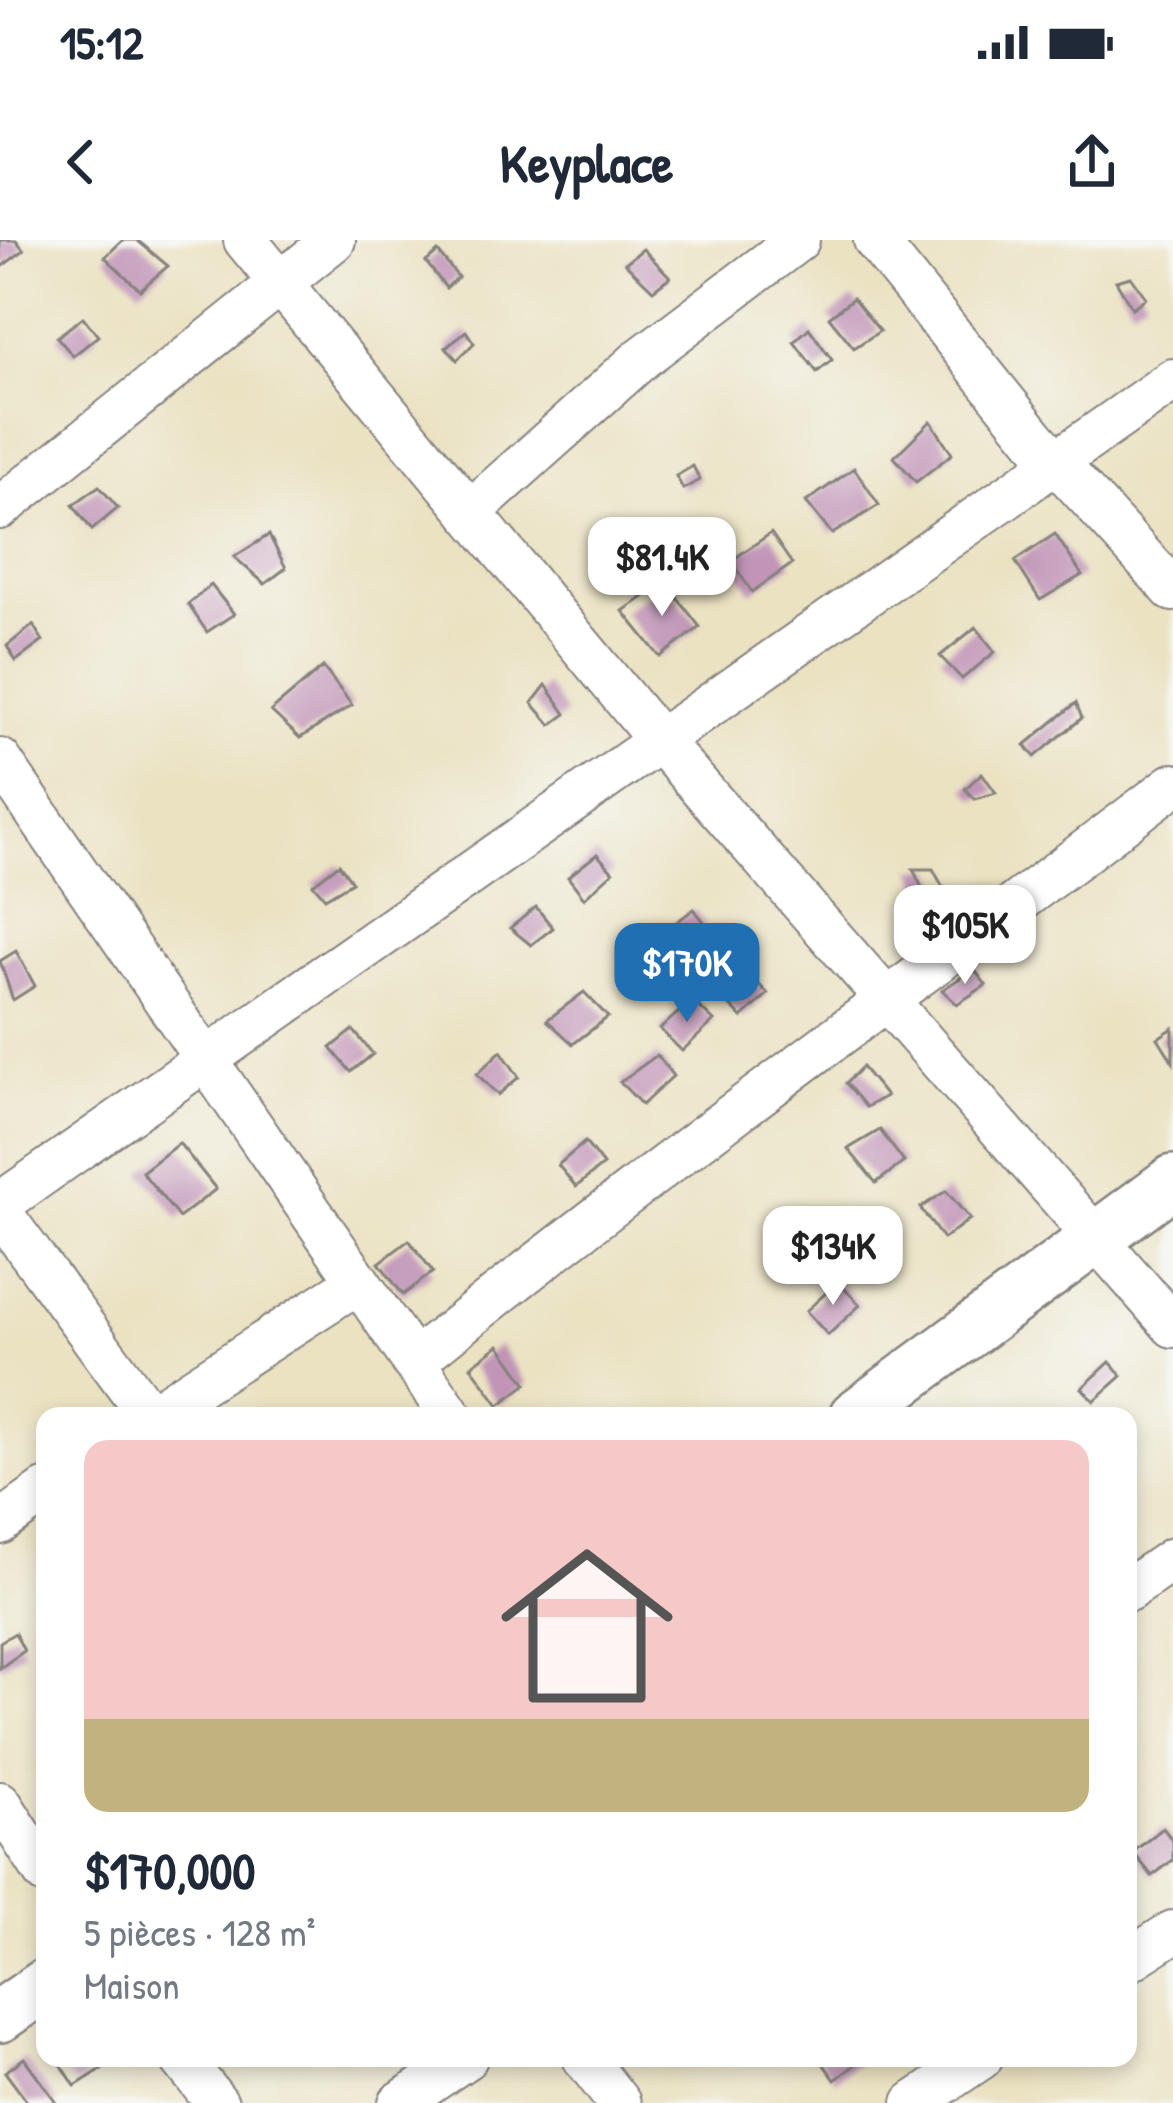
<!DOCTYPE html>
<html lang="fr">
<head>
<meta charset="utf-8">
<style>
  :root { --surface:#fff; --page:#f2f2f3; --text:#1f2937; --muted:#747a83; --accent:#1f6fb2 }
  body { margin:0; font-family:"Patrick Hand",sans-serif; background:var(--page); color:var(--text); height:100vh; display:flex; flex-direction:column; font-size:45px; white-space:nowrap }
  * { box-sizing:border-box; margin:0 }
  p { font-size:39px; color:var(--muted) }
  .icon { flex:none; width:66px; height:66px; fill:none; stroke:currentColor; stroke-width:2; stroke-linecap:round; stroke-linejoin:round }
  .map { position:relative; flex:1; overflow:hidden }
  .panel { position:absolute; left:36px; top:1167px; width:1101px; height:660px; display:flex; flex-direction:column; background:var(--surface); border-radius:24px; box-shadow:0 6px 18px #0003 }
  .panel>* { flex:none }
  .price { position:absolute; translate:-50% -102px; padding:0 27px; border-radius:24px; background:#fff; color:#222; font-size:39px; line-height:78px; filter:drop-shadow(0 3px 6px #0008) }
  .price::after { content:''; position:absolute; left:50%; top:72px; width:36px; height:27px; margin-left:-18px; background:inherit; clip-path:polygon(0 0,100% 0,50% 100%) }
  .price.on { background:var(--accent); color:#fff }
  ul { padding:0; list-style:none }
  li { display:grid; align-content:center; gap:24px; height:636px; padding:0 48px }
  li span { display:grid; place-items:center; height:372px; border-radius:24px; color:#555 }
  li>.icon { margin-inline-start:auto }
  span .icon { width:216px; height:216px; fill:#fffc; stroke-width:1 }
  li b { font-size:51px }
  .status { display:flex; justify-content:space-between; align-items:center; height:84px; padding:0 60px; background:var(--surface); direction:ltr }
  .status svg { height:33px; fill:currentColor }
  header { display:flex; justify-content:space-between; align-items:center; height:156px; padding:0 48px; background:var(--surface); font-size:54px; font-weight:700 }
  .map>svg:first-child { display:block }
  .building { fill:#c194b8 }
  .lines { fill:none; stroke-linecap:round; stroke-linejoin:round }
  .minor-casing { stroke:#86827e; stroke-width:46 }
  .tertiary-casing { stroke:#86827e; stroke-width:56 }
  .minor { stroke:#fff; stroke-width:42 }
  .tertiary { stroke:#fff; stroke-width:51 }
</style>
</head>
<body>
<div class="status"><b>15:12</b><svg viewBox="0 0 49 12"><path d="M0 12V9h3v3zM5 12V6h3v6zM10 12V3h3v9zM15 12V0h3v12zM26 1h20v11H26zM47 4h2v5h-2z"/></svg></div>
<header><svg class="icon" aria-label="back" viewBox="0 0 24 24"><path d="M15 5l-7 7 7 7"/></svg>Keyplace<svg class="icon" aria-label="share" viewBox="0 0 24 24"><path d="M12 15V3M7 8l5-5 5 5M5 13v7h14v-7"/></svg></header>
<div class="map">
<svg width="1173" height="1863" viewBox="0 0 1173 1863">
  <rect width="100%" height="100%" fill="#f6f6f2"/>
  <filter id="ink" filterUnits="userSpaceOnUse"><feTurbulence type="fractalNoise" baseFrequency=".00833" numOctaves="2"/><feDisplacementMap in="SourceGraphic" scale="24" xChannelSelector="R" yChannelSelector="G"/><feConvolveMatrix kernelMatrix="1 2 1 2 8 2 1 2 1" color-interpolation-filters="sRGB"/></filter>
  <filter id="wash" filterUnits="userSpaceOnUse"><feTurbulence type="fractalNoise" baseFrequency=".004" numOctaves="4" result="noise"/><feDisplacementMap in="SourceGraphic" scale="48" xChannelSelector="R" yChannelSelector="G"/><feGaussianBlur stdDeviation="2.7" result="paint"/><feColorMatrix in="noise" values="0 0 0 0 0 0 0 0 0 0 0 0 0 0 0 0 0 1.4 0 .05"/><feComposite in="paint" operator="in"/></filter>
  <g filter="url(#wash)">
    <rect width="100%" height="100%" fill="#ebe2c2"/>
    <g id="blocks">
      <g class="building">
        <polygon points="0,0 16,0 24,10 0,28"/>
        <polygon points="123,0 137,0 168,26 140,50 105,17"/>
        <polygon points="643,9 670,37 653,50 625,23"/>
        <polygon points="438,12 458,37 446,48 426,22"/>
        <polygon points="1131,37 1146,58 1132,68 1116,41"/>
        <polygon points="853,58 880,91 854,108 829,77"/>
        <polygon points="83,77 98,96 73,116 57,97"/>
        <polygon points="809,88 832,120 817,132 794,102"/>
        <polygon points="466,91 474,103 457,120 446,107"/>
        <polygon points="931,181 952,214 916,242 894,217"/>
        <polygon points="693,226 700,240 683,249 676,236"/>
        <polygon points="854,228 879,265 832,294 806,262"/>
        <polygon points="99,246 118,268 92,290 73,265"/>
        <polygon points="771,293 792,324 752,352 731,321"/>
        <polygon points="1055,294 1082,335 1040,360 1015,321"/>
        <polygon points="269,295 286,328 265,344 234,317"/>
        <polygon points="665,342 700,387 660,417 623,371"/>
        <polygon points="211,345 234,374 207,392 188,364"/>
        <polygon points="33,385 43,401 16,421 7,406"/>
        <polygon points="976,387 995,412 962,439 940,416"/>
        <polygon points="323,427 352,465 300,498 271,471"/>
        <polygon points="546,445 566,474 551,485 532,463"/>
        <polygon points="1076,463 1082,478 1035,517 1025,505"/>
        <polygon points="982,533 996,553 975,559 965,549"/>
        <polygon points="597,614 613,632 584,658 568,637"/>
        <polygon points="339,624 352,642 325,658 313,644"/>
        <polygon points="913,629 933,629 949,658 931,667"/>
        <polygon points="536,667 553,688 531,705 510,688"/>
        <polygon points="694,669 705,683 681,704 666,690"/>
        <polygon points="16,711 35,746 13,760 0,721"/>
        <polygon points="737,721 768,754 742,778 711,745"/>
        <polygon points="974,729 986,745 957,764 942,750"/>
        <polygon points="584,752 608,777 573,804 547,780"/>
        <polygon points="692,760 714,781 682,811 660,789"/>
        <polygon points="1173,788 1173,822 1158,798"/>
        <polygon points="353,790 373,814 351,832 331,808"/>
        <polygon points="501,811 519,837 498,855 477,834"/>
        <polygon points="657,815 673,836 642,865 620,842"/>
        <polygon points="862,827 886,856 866,867 846,843"/>
        <polygon points="880,890 904,922 876,943 848,909"/>
        <polygon points="585,902 603,925 576,947 558,925"/>
        <polygon points="179,903 216,949 179,978 142,932"/>
        <polygon points="946,951 970,979 943,999 920,968"/>
        <polygon points="409,1000 433,1032 403,1055 379,1023"/>
        <polygon points="838,1042 860,1065 828,1095 806,1071"/>
        <polygon points="499,1105 527,1144 499,1165 471,1126"/>
        <polygon points="1110,1122 1122,1136 1094,1161 1082,1148"/>
        <polygon points="15,1393 24,1411 0,1428 0,1402"/>
        <polygon points="1163,1588 1173,1601 1173,1620 1152,1636 1133,1612"/>
        <polygon points="24,1818 57,1863 28,1863 5,1832"/>
        <polygon points="57,1818 119,1818 75,1846"/>
        <polygon points="819,1818 856,1818 859,1822 835,1840"/>
      </g>
    </g>
  </g>
  <g filter="url(#ink)">
    <use href="#blocks" fill-opacity="0" stroke="#86827e" stroke-width="3"/>
    <g class="lines">
      <defs>
        <g id="minor">
          <polyline points="245,0 657,498 1173,1086"/>
          <polyline points="875,0 1035,199 1173,350"/>
          <polyline points="0,268 334,0"/>
          <polyline points="470,272 642,118 798,0"/>
          <polyline points="0,520 451,1176"/>
          <polyline points="0,964 1173,140"/>
          <polyline points="0,972 150,1176"/>
          <path d="M413 1122C661 922 920 738 1173 545"/>
          <polyline points="151,1176 358,1042"/>
          <polyline points="0,1283 45,1251"/>
          <polyline points="1128,1350 1173,1319"/>
          <polyline points="0,1563 45,1633"/>
          <polyline points="1128,1721 1173,1692"/>
          <polyline points="181,1818 217,1863"/>
          <polyline points="584,1818 619,1863"/>
          <polyline points="400,1863 466,1818"/>
          <polyline points="914,1863 981,1818"/>
        </g>
        <g id="tertiary">
          <polyline points="855,1176 1173,941"/>
          <polyline points="0,1776 45,1745"/>
        </g>
      </defs>
      <use href="#minor" class="minor-casing"/>
      <use href="#tertiary" class="tertiary-casing"/>
      <use href="#minor" class="minor"/>
      <use href="#tertiary" class="tertiary"/>
    </g>
  </g>
</svg>
<b class="price" style="left:662px;top:379px">$81.4K</b>
<b class="price" style="left:965px;top:747px">$105K</b>
<b class="price on" style="left:687px;top:785px">$170K</b>
<b class="price" style="left:833px;top:1068px">$134K</b>
<section class="panel">
<ul>
<li><span style="background:linear-gradient(#f6c9c9 75%,#c2b280 0)"><svg class="icon" aria-label="home" viewBox="0 0 24 24"><path d="M3 11l9-7 9 7M6 9v11h12V9"/></svg></span><div><b>$170,000</b><p>5 pièces · 128 m²</p><p>Maison</p></div></li>
</ul>
</section>
</div>
</body>
</html>
